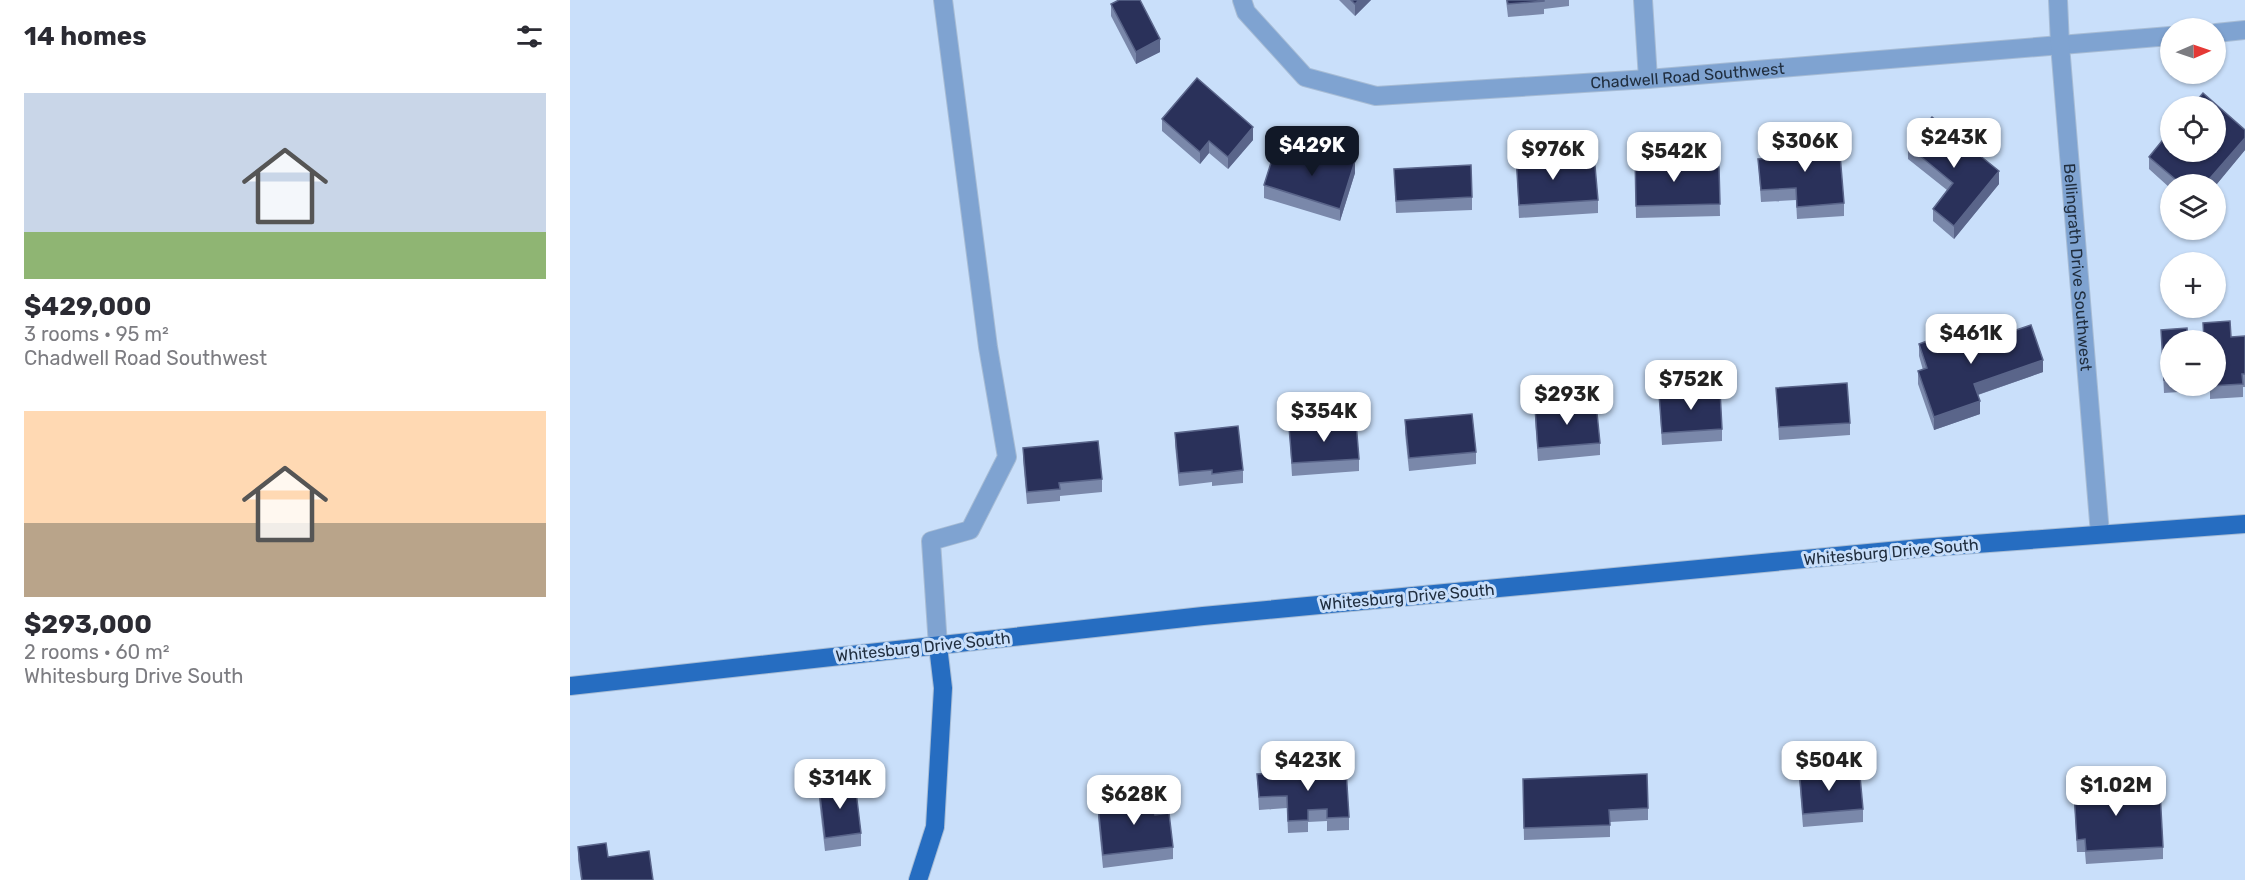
<!DOCTYPE html>
<html lang="en">
<head>
<meta charset="utf-8">
<style>
  :root { --surface:#fff; --page:#f7f7f7; --text:#2b2b33; --muted:#7c7c81; --accent:#111827 }
  body { margin:0; font-family:Rubik,sans-serif; background:var(--page); color:var(--text); height:100vh; display:flex; flex-direction:column; font-size:22px; white-space:nowrap }
  * { box-sizing:border-box; margin:0 }
  p { font-size:20px; color:var(--muted) }
  .icon { flex:none; width:33px; height:33px; fill:none; stroke:currentColor; stroke-width:2; stroke-linecap:round; stroke-linejoin:round }
  .map { position:relative; flex:1; overflow:hidden }
  .drawer { display:flex; flex-direction:column; background:var(--surface); width:570px }
  .drawer>* { flex:none }
  .needle { width:39px; rotate:88deg }
  .tools { position:absolute; left:1590px; top:18px; display:grid; gap:12px }
  .tools a { display:grid; place-items:center; width:66px; height:66px; border-radius:50%; background:var(--surface); box-shadow:0 2px 4px #0004; font-size:30px }
  .price { position:absolute; translate:-50% -51px; padding:0 14px; border-radius:12px; background:#fff; color:#222; font-size:20px; line-height:39px; filter:drop-shadow(0 2px 3px #0008) }
  .price::after { content:''; position:absolute; left:50%; top:36px; width:18px; height:14px; margin-left:-9px; background:inherit; clip-path:polygon(0 0,100% 0,50% 100%) }
  .price.active { background:var(--accent); color:#fff }
  ul { padding:0; list-style:none }
  li { display:grid; align-content:center; gap:12px; height:318px; padding:0 24px }
  li span { display:grid; place-items:center; height:186px; border-radius:0px; color:#555 }
  li>.icon { margin-inline-start:auto }
  span .icon { width:108px; height:108px; fill:#fffc; stroke-width:1 }
  li b { font-size:26px }
  h2 { display:flex; justify-content:space-between; align-items:center; height:72px; padding:0 24px; font-size:26px }
  main { display:flex; flex:1; min-height:0 }
  .map>svg:first-child { display:block }
  .lines { fill:none; stroke-linecap:round; stroke-linejoin:round }
  .minor-casing { stroke:#a7bcd5; stroke-width:20 }
  .major-casing { stroke:#a7bcd5; stroke-width:20 }
  .minor { stroke:#7fa3d1; stroke-width:18 }
  .major { stroke:#266dc1; stroke-width:18 }
  .wall { fill:#7a88aa }
  .shaded-wall { fill:#5a658a }
  .building { fill:#2a315a; stroke:#5a658a; stroke-width:1.5 }
  .labels { text-anchor:middle; dominant-baseline:central; stroke-width:6; stroke-linejoin:round; paint-order:stroke }
  .street-label { font-size:16px; fill:#202e3f; stroke:#c9dffa }
</style>
</head>
<body>
<main>
<section class="drawer">
<h2>14 homes<svg class="icon" aria-label="filters" viewBox="0 0 24 24"><path d="M4 7h16M4 17h16"/><circle cx="9" cy="7" r="2"/><circle cx="15" cy="17" r="2"/></svg></h2>
<ul>
<li><span style="background:linear-gradient(#c9d6e8 75%,#8fb573 0)"><svg class="icon" aria-label="home" viewBox="0 0 24 24"><path d="M3 11l9-7 9 7M6 9v11h12V9"/></svg></span><div><b>$429,000</b><p>3 rooms · 95 m²</p><p>Chadwell Road Southwest</p></div></li>
<li><span style="background:linear-gradient(#ffd9b3 60%,#b9a48a 0)"><svg class="icon" aria-label="home" viewBox="0 0 24 24"><path d="M3 11l9-7 9 7M6 9v11h12V9"/></svg></span><div><b>$293,000</b><p>2 rooms · 60 m²</p><p>Whitesburg Drive South</p></div></li>
</ul>
</section>
<div class="map">
<svg width="1675" height="880" viewBox="0 0 1675 880">
  <rect width="100%" height="100%" fill="#c9dffa"/>
  <g class="lines">
    <defs>
      <g id="minor">
        <path id="s1" d="M672 0 676 12 735 77 806 96 1078 79 1600 36"/>
        <polyline points="1073,0 1078,79"/>
        <path id="s2" d="M1488 0 1490 45 1530 534"/>
        <polyline points="1646,33 1675,30"/>
        <polyline points="368,646 361,541 400,530 437,457 418,347 373,0"/>
      </g>
      <g id="major">
        <polyline points="0,686 633,616 1351,548 1675,524"/>
        <polyline points="348,880 365,827 373,688 368,646"/>
      </g>
    </defs>
    <use href="#minor" class="minor-casing"/>
    <use href="#major" class="major-casing"/>
    <use href="#minor" class="minor"/>
    <use href="#major" class="major"/>
  </g>
  <g class="wall">
    <polygon points="769,0 801,0 785,16"/>
    <polygon points="936,0 999,0 999,6 974,9 974,14 938,17"/>
    <polygon points="541,4 590,52 566,64 541,16"/>
    <polygon points="592,119 683,140 658,169 639,153 630,164 592,131"/>
    <polygon points="1675,130 1675,150 1646,185 1600,184 1600,188 1579,169 1579,157"/>
    <polygon points="1338,146 1429,184 1384,239 1363,221 1363,209 1377,190 1338,159"/>
    <polygon points="1202,147 1274,203 1274,216 1227,219 1226,200 1191,202 1188,159 1202,158"/>
    <polygon points="1065,154 1103,168 1149,167 1150,216 1066,218"/>
    <polygon points="946,155 982,169 1028,200 1028,213 949,218"/>
    <polygon points="748,163 785,173 770,221 694,198 694,185"/>
    <polygon points="824,169 902,197 902,210 826,213"/>
    <polygon points="1633,323 1661,337 1675,336 1675,387 1673,387 1673,397 1640,399 1640,390 1594,393 1591,330 1600,340 1600,386 1646,386 1633,339"/>
    <polygon points="1349,344 1396,347 1473,372 1408,395 1410,414 1364,430 1348,384 1348,371 1353,370 1349,356"/>
    <polygon points="1206,388 1280,423 1280,435 1209,440"/>
    <polygon points="1089,394 1152,429 1152,441 1092,445"/>
    <polygon points="965,408 1030,443 1030,455 968,461 965,420"/>
    <polygon points="835,420 906,452 906,464 839,471 835,433"/>
    <polygon points="719,427 789,459 789,471 722,476"/>
    <polygon points="605,433 673,470 673,483 642,486 642,482 609,486 605,445"/>
    <polygon points="453,448 532,479 532,492 490,496 490,501 457,504 453,460"/>
    <polygon points="1229,767 1253,779 1293,809 1293,822 1233,827 1229,779"/>
    <polygon points="687,774 779,817 779,830 757,831 757,821 738,822 738,832 718,833 717,808 689,810"/>
    <polygon points="1503,777 1535,795 1593,847 1593,859 1516,864 1515,852 1507,852"/>
    <polygon points="249,787 291,833 291,846 255,851 249,800"/>
    <polygon points="566,792 585,815 603,847 603,859 533,868 528,818 528,805 566,801"/>
    <polygon points="953,792 1078,808 1078,820 1040,822 1040,837 954,840"/>
    <polygon points="8,847 38,857 83,880 11,880 8,860"/>
  </g>
  <g class="shaded-wall">
    <polygon points="789,0 801,0 785,16 785,4"/>
    <polygon points="590,39 590,52 566,64 566,52"/>
    <polygon points="683,127 683,140 658,169 658,157"/>
    <polygon points="1675,138 1675,150 1646,185 1635,184"/>
    <polygon points="639,141 639,153 630,164 630,152"/>
    <polygon points="785,161 785,173 770,221 770,209"/>
    <polygon points="1429,171 1429,184 1384,239 1384,226"/>
    <polygon points="1473,360 1473,372 1404,396 1404,384"/>
    <polygon points="1410,401 1410,414 1364,430 1364,417"/>
  </g>
  <g class="building">
    <polygon points="549,0 570,0 590,39 566,52 541,4"/>
    <polygon points="781,0 789,0 785,4"/>
    <polygon points="937,0 974,0 974,1 938,4"/>
    <polygon points="627,78 683,127 658,157 639,141 630,152 592,119"/>
    <polygon points="1633,93 1675,130 1675,138 1635,184 1611,184 1579,157 1600,131 1600,152 1646,152 1646,106 1622,106"/>
    <polygon points="1362,117 1429,171 1384,226 1363,209 1383,183 1338,146"/>
    <polygon points="1269,142 1274,203 1227,207 1226,188 1191,190 1188,159 1203,158 1202,147"/>
    <polygon points="705,150 748,163 752,150 785,161 770,209 694,185"/>
    <polygon points="982,153 982,169 1025,166 1028,200 949,205 946,155"/>
    <polygon points="1103,153 1103,168 1149,167 1150,204 1066,206 1065,154"/>
    <polygon points="901,165 902,197 826,201 824,169"/>
    <polygon points="1660,321 1661,337 1675,336 1675,374 1672,374 1673,384 1640,386 1646,386 1646,340 1618,340 1634,339 1633,323"/>
    <polygon points="1461,325 1473,360 1404,384 1410,401 1364,417 1348,371 1357,368 1349,344 1390,329 1396,347"/>
    <polygon points="1617,328 1618,340 1600,340 1600,380 1594,380 1591,330"/>
    <polygon points="1277,383 1280,423 1209,427 1206,388"/>
    <polygon points="1150,390 1152,429 1092,433 1089,394"/>
    <polygon points="1026,403 1030,443 968,448 965,408"/>
    <polygon points="902,414 906,452 839,458 835,420"/>
    <polygon points="786,422 789,459 722,463 719,427"/>
    <polygon points="668,426 673,470 642,474 642,470 609,473 605,433"/>
    <polygon points="528,441 532,479 489,483 490,489 457,492 453,448"/>
    <polygon points="1253,765 1253,779 1290,776 1293,809 1233,814 1229,767"/>
    <polygon points="776,769 779,817 757,818 757,809 738,810 738,820 718,821 717,796 689,797 687,774"/>
    <polygon points="1077,774 1078,808 1039,810 1040,825 954,828 953,779"/>
    <polygon points="1534,775 1535,795 1590,791 1593,847 1516,851 1515,839 1507,840 1503,777"/>
    <polygon points="285,783 291,833 255,838 249,787"/>
    <polygon points="582,790 585,815 599,813 603,847 533,855 528,805 567,801 566,792"/>
    <polygon points="36,843 38,857 79,851 83,880 12,880 8,847"/>
  </g>
  <g class="labels">
    <g class="street-label">
      <text stroke="none"><textPath href="#s1" startOffset="486">Chadwell Road Southwest</textPath></text>
      <text stroke="none"><textPath href="#s2" startOffset="268">Bellingrath Drive Southwest</textPath></text>
      <text transform="translate(1321 552) rotate(-5)">Whitesburg Drive South</text>
      <text transform="translate(837 597) rotate(-5)">Whitesburg Drive South</text>
      <text transform="translate(353 647) rotate(-6)">Whitesburg Drive South</text>
    </g>
  </g>
</svg>
<div class="tools">
<a><svg class="needle" viewBox="-14 -14 28 28"><path d="M0-13l5 13h-10z" fill="#e53935"/><path d="M0 13l5-13h-10z" fill="#7c7c81"/></svg></a>
<a><svg class="icon" aria-label="locate" viewBox="0 0 24 24"><circle cx="12" cy="12" r="6"/><path d="M12 2v4M12 18v4M2 12h4M18 12h4"/></svg></a>
<a><svg class="icon" aria-label="layers" viewBox="0 0 24 24"><path d="M12 4l9 5-9 5-9-5zM3 14l9 5 9-5"/></svg></a>
<a>+</a>
<a>−</a>
</div>
<b class="price" style="left:1384px;top:169px">$243K</b>
<b class="price" style="left:1235px;top:173px">$306K</b>
<b class="price active" style="left:742px;top:177px">$429K</b>
<b class="price" style="left:983px;top:181px">$976K</b>
<b class="price" style="left:1104px;top:183px">$542K</b>
<b class="price" style="left:1401px;top:365px">$461K</b>
<b class="price" style="left:1121px;top:411px">$752K</b>
<b class="price" style="left:997px;top:426px">$293K</b>
<b class="price" style="left:754px;top:443px">$354K</b>
<b class="price" style="left:738px;top:792px">$423K</b>
<b class="price" style="left:1259px;top:792px">$504K</b>
<b class="price" style="left:270px;top:810px">$314K</b>
<b class="price" style="left:1546px;top:817px">$1.02M</b>
<b class="price" style="left:564px;top:826px">$628K</b>
</div>
</main>
</body>
</html>
